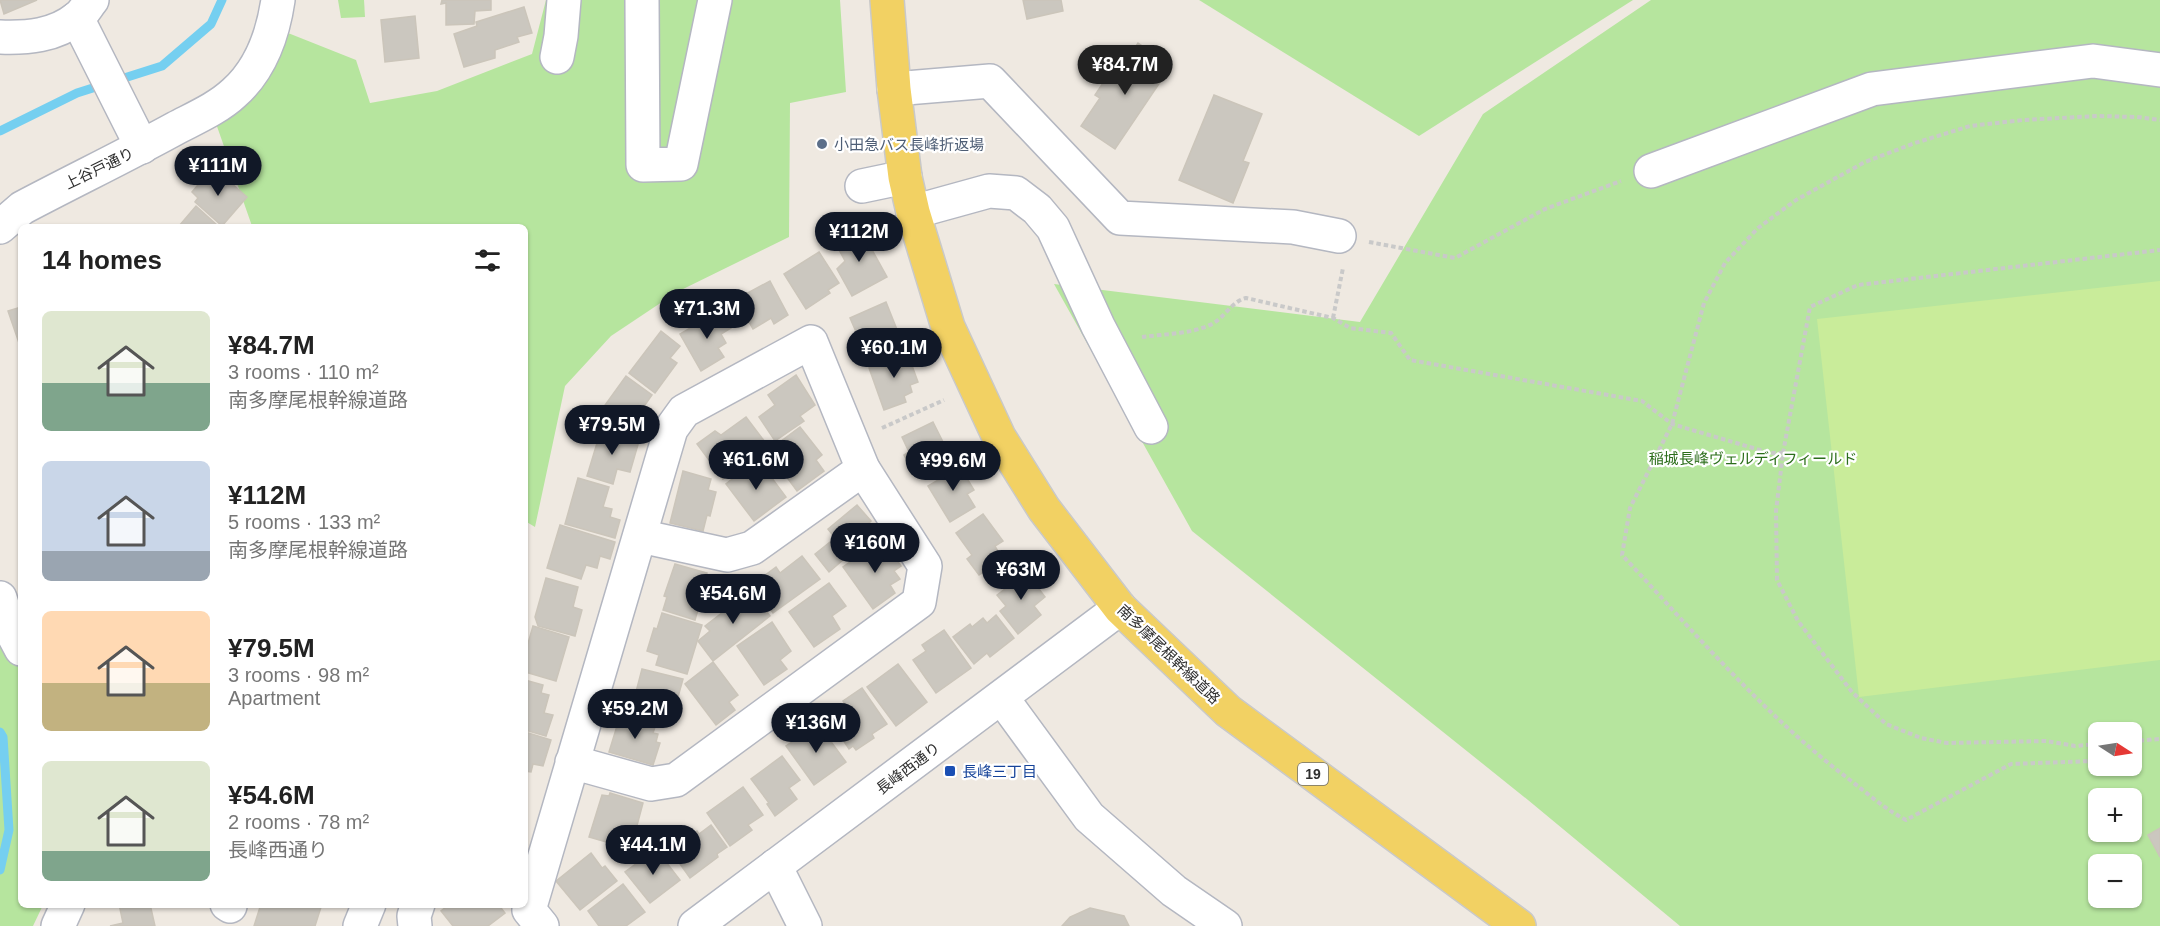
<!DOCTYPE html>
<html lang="en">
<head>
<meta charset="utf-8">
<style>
  :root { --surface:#fff; --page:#f6f6f6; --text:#222; --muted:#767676; --accent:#111827 }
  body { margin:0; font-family:Arial,"Noto Sans JP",sans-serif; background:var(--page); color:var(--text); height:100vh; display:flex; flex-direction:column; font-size:22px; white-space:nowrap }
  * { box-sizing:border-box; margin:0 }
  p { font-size:20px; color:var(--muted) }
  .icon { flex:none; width:33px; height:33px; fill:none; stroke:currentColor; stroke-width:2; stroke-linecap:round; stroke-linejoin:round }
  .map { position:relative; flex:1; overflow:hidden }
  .drawer { position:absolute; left:18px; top:224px; width:510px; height:684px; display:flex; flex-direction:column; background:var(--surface); border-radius:9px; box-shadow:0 2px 4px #0004 }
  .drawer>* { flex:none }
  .needle { width:39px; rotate:102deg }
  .controls { position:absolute; left:2088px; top:722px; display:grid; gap:12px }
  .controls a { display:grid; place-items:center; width:54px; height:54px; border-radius:9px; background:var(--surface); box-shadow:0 2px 4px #0004; font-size:30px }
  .price { position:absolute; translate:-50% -51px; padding:0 14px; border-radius:21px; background:var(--accent); color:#fff; font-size:20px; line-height:39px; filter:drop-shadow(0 2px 3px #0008) }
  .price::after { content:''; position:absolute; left:50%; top:36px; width:18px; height:14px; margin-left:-9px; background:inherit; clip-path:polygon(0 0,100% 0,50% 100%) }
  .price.active { background:#222; color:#fff }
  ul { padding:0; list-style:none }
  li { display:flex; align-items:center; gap:18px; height:150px; padding:0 24px }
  li span { display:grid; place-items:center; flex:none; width:168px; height:120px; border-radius:9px; color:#555 }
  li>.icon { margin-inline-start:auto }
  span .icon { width:72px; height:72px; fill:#fffc; stroke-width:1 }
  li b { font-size:26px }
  h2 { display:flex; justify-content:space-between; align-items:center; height:72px; padding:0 24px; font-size:26px }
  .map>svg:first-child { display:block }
  .green { fill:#b6e59e; fill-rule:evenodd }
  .pitch { fill:#c9ec9a }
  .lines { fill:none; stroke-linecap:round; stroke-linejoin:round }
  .stream { stroke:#75cff0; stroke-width:9 }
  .building { fill:#cbc7bf; stroke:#cbc5ba; stroke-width:1.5 }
  .minor-casing { stroke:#b4b7c1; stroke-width:36 }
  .major-casing { stroke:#c9c9c9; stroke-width:36 }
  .path { stroke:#c9c9c9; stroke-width:4; stroke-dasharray:4.5 3; stroke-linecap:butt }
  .minor { stroke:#fff; stroke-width:33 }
  .major { stroke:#f2d163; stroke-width:33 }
  .service-dot { fill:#5c6f8a; stroke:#fff; stroke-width:2 }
  .transit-dot { fill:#1a4fb4; stroke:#fff; stroke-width:2 }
  .labels { text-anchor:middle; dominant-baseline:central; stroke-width:4.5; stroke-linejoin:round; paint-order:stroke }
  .shield { fill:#fff; stroke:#6d6d6d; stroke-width:1.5 }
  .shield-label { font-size:14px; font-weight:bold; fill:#2e2e2e }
  .service-label { font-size:15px; fill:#4e5e75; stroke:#fff; text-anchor:start }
  .street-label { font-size:15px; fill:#2e2e2e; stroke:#fff }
  .park-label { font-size:15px; fill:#2c6e1b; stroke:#fff }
  .transit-label { font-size:15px; fill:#164399; stroke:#fff; text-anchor:start }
</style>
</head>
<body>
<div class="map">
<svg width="2160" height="926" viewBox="0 0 2160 926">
  <rect width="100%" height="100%" fill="#efe9e1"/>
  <g class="green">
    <polygon points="338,0 364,0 365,17 341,18"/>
    <polygon points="546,0 840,0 846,92 790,103 789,237 677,292 611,336 565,386 535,527 525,521 525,226 252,226 213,115 256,82 288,33 356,60 370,103 437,91 532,54"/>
    <polygon points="1199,0 1633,0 1419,136"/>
    <path d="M1651 0H2160V926H1680L1528 800 1192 531 1054 284 1360 322 1483 114ZM2098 732H2132V765H2098ZM2098 798H2132V831H2098ZM2098 864H2132V897H2098Z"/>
    <polygon points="0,644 21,667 21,904 43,905 33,926 0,926"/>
  </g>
  <polygon class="pitch" points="2160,281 2160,660 1859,697 1817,319"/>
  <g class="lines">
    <g class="stream">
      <polyline points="0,131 77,93 162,66 211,24 222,0"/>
      <polyline points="0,732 3,737 9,830 0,870"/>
    </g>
  </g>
  <g class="building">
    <polygon points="0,0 37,0 4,14"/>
    <polygon points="442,0 491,0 491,10 475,11 474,24 446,25 446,3 441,4"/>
    <polygon points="1023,0 1061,0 1063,11 1027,19"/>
    <polygon points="524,7 532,33 517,37 519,42 495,50 495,58 464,67 454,34 477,26 476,22"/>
    <polygon points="415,16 419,58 385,62 381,20"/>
    <polygon points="1138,43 1171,66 1115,149 1081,126 1100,98 1095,95 1113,68 1119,72"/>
    <polygon points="1214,95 1262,114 1243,161 1249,163 1233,203 1179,180"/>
    <polygon points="213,167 247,197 222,226 195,202 198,198 192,192"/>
    <polygon points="196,206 218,226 179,226"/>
    <polygon points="860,228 887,277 852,296 837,269 845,261 835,242"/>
    <polygon points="819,252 839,283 828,290 830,293 806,309 784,274"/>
    <polygon points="770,281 788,315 774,324 771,318 753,329 749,322 741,326 729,303"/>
    <polygon points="886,302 902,342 867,357 850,318"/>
    <polygon points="21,307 21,342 19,343 8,311"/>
    <polygon points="721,310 731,328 721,334 726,343 718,348 724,357 701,371 680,334"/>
    <polygon points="661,331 680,346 670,358 677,363 655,393 629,373"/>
    <polygon points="906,349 918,382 910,385 912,392 904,396 906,402 884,410 869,368 893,359 891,355"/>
    <polygon points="796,375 815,405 800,416 804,421 775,441 759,417 775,405 768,395"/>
    <polygon points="626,376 652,395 640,412 634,408 623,424 618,420 610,430 595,419"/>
    <polygon points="746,417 765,442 759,447 761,450 723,479 697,444 715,431 721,435"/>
    <polygon points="933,422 951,458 915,476 904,455 909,452 902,437"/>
    <polygon points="800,427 822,455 816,460 824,471 797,491 786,476 790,472 772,448"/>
    <polygon points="601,430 639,441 630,472 617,469 613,484 587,476"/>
    <polygon points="957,462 974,490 967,494 975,507 950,522 928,486 940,479 937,474"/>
    <polygon points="752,463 761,474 766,470 786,497 754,521 726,484"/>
    <polygon points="683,471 711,479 708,490 716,492 710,516 707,515 703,531 670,523"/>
    <polygon points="578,478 609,487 603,507 612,509 610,517 620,520 615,538 565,524"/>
    <polygon points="857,505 871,521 865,527 872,535 829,572 815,554 835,538 828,529"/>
    <polygon points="983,514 1003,541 995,546 999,553 996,556 999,561 979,575 967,559 972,555 956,533"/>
    <polygon points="560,525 615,542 610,559 600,556 597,568 586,565 581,579 547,568"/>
    <polygon points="880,541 885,548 887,546 901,566 894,571 900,579 890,585 895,593 873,609 843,567"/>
    <polygon points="802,556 820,579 773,613 753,584 776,567 780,573"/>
    <polygon points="675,564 707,573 702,591 710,593 705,608 699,606 695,620 663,610 667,597 664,596"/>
    <polygon points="1023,568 1045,597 1034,606 1041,615 1018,634 1000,611 1006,606 997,595 1010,585 1007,581"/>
    <polygon points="546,578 578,587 573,607 582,610 575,636 538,626 535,617"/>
    <polygon points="829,583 846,606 832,616 840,629 814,647 789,612"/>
    <polygon points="750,591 770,616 713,661 698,641 710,631 705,626"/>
    <polygon points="662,613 702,625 687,674 656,665 659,655 647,651 654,628 657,629"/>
    <polygon points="996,615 1014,638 990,657 987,653 974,664 953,637 970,624 972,627 983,618 987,623"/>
    <polygon points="772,622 791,651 780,660 787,669 764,685 737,646"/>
    <polygon points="533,626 569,637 556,681 525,672 525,654"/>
    <polygon points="944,630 971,668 936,693 913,660 926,651 922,645"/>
    <polygon points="713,662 738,695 729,702 735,710 716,725 685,684"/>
    <polygon points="898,664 927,702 896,726 867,687"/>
    <polygon points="642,669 683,679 671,722 631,711"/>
    <polygon points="525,680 543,685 541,693 549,695 544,713 553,715 546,736 525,730"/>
    <polygon points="862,688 887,724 872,734 874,738 856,750 853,746 849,749 841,737 846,734 832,715 846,706 843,701"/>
    <polygon points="621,713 656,724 653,733 658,734 656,742 660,743 653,765 609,752"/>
    <polygon points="818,724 846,762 814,785 786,746"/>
    <polygon points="525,732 551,740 543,766 533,764 531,772 525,771"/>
    <polygon points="782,756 800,780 789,788 797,799 775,816 767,804 769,803 751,779"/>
    <polygon points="743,787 763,815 748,825 752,830 730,846 707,813"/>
    <polygon points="610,793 643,803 635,833 627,830 625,837 613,834 610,843 589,837 602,795 609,796"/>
    <polygon points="711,825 727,847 717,854 718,857 690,878 670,850 697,831 699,834"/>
    <polygon points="2160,828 2160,857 2148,835"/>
    <polygon points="656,849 680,880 650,903 625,872"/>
    <polygon points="591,853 602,868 605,866 617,881 580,910 556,881"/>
    <polygon points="623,884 645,912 626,926 599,926 588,911"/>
    <polygon points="119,904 150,904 155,926 110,926 123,923"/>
    <polygon points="261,904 322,904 315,926 254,926"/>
    <polygon points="450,904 498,904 505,913 488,926 453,926 441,911"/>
    <polygon points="1090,908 1124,916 1129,926 1062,926 1070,917"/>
  </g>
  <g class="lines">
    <defs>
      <g id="minor">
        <polyline points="642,0 643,165 681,164 715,0"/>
        <polyline points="77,18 142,147"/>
        <path d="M0 37C27 38 55 36 77 18 83 14 87 6 92 0"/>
        <polyline points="557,57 561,36 564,0"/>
        <polyline points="894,89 990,81 1120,218 1293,227 1339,236"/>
        <polyline points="1651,171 1872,89 2093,61 2160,70"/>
        <polyline points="862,186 905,177"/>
        <polyline points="913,212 989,191 1016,193 1037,209 1053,228 1098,326 1151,427"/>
        <path d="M0 227 22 208C73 181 125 156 176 128 195 118 218 108 234 93 261 69 273 34 278 0"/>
        <polyline points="640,536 727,555 752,548 863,469"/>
        <polyline points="0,598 8,624 21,649"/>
        <polyline points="1002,698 1089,817 1174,891 1225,926"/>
        <polyline points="775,866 805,926"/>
        <polyline points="227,904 230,906"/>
        <polyline points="58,926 68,904"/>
        <polyline points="360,926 369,904"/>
        <polyline points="415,926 414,916 418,904"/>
        <polyline points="542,926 529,910 671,429 684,411 811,342 863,469 925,566 919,602 676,780 651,784 572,762"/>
        <polyline points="695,926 1120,608"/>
      </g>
      <polyline id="major" points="887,0 894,89 905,177 913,212 948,327 999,437 1044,509 1120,608 1228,711 1519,926"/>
    </defs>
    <use href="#minor" class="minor-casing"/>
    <use href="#major" class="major-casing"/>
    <g class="path">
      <polyline points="1369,242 1455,258 1545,209 1621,181"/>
      <polyline points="1333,318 1343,268"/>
      <path d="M1142 337C1164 334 1192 334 1212 324 1225 317 1232 301 1246 298L1333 318 1350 328 1391 333 1410 360 1642 401 1672 424 1770 453H1783"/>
      <polyline points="882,428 944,400"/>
      <polyline points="2132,741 2160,739"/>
      <path d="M2092 744 2093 761 2011 764 1906 820C1885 809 1868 794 1850 780 1765 716 1695 633 1622 555L1630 508 1672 424 1704 303 1725 263 1758 228 1796 200 1865 162 1915 143 1970 126 2023 120 2097 116 2137 117 2160 120"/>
      <polyline points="2098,744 2075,746 2046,741 1947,743 1921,738 1886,724 1852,692 1798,621 1777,580 1776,511 1783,453 1810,307 1858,285 2160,250"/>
    </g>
    <use href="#minor" class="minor"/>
    <use href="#major" class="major"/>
  </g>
  <circle class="service-dot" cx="822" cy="144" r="6"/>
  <rect class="transit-dot" x="944" y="765" width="12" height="12" rx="3"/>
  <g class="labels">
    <rect class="shield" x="1298" y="763" width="30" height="22" rx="4.5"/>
    <g class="shield-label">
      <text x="1313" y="774">19</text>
    </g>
    <g class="service-label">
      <text x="834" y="144">小田急バス長峰折返場</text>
    </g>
    <g class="street-label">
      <text transform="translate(99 168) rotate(-26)">上谷戸通り</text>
      <text transform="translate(1169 654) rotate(44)">南多摩尾根幹線道路</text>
      <text transform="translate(908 768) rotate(-37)">長峰西通り</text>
    </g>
    <g class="park-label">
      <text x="1753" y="458">稲城長峰ヴェルディフィールド</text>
    </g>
    <g class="transit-label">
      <text x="962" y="771">長峰三丁目</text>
    </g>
  </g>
</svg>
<div class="controls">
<a><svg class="needle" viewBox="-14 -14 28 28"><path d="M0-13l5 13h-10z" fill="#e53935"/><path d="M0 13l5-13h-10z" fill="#767676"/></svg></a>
<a>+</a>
<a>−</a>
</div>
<b class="price active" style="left:1125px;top:96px">¥84.7M</b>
<b class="price" style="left:218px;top:197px">¥111M</b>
<b class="price" style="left:859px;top:263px">¥112M</b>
<b class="price" style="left:707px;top:340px">¥71.3M</b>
<b class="price" style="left:894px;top:379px">¥60.1M</b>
<b class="price" style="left:612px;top:456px">¥79.5M</b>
<b class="price" style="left:756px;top:491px">¥61.6M</b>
<b class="price" style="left:953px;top:492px">¥99.6M</b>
<b class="price" style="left:875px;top:574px">¥160M</b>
<b class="price" style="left:1021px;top:601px">¥63M</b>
<b class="price" style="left:733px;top:625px">¥54.6M</b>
<b class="price" style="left:635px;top:740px">¥59.2M</b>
<b class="price" style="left:816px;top:754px">¥136M</b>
<b class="price" style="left:653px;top:876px">¥44.1M</b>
<section class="drawer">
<h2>14 homes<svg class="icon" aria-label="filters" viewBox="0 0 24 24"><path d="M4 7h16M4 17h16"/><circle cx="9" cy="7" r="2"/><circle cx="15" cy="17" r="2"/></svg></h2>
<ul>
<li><span style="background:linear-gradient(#dfe7d0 60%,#7fa58c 0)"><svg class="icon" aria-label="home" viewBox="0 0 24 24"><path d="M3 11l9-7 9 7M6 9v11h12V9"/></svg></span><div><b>¥84.7M</b><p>3 rooms · 110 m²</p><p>南多摩尾根幹線道路</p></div></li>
<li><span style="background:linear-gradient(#c9d6e8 75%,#9aa5b1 0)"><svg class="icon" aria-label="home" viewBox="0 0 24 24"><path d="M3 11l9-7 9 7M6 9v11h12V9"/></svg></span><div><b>¥112M</b><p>5 rooms · 133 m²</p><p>南多摩尾根幹線道路</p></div></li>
<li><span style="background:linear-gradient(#ffd9b3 60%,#c2b280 0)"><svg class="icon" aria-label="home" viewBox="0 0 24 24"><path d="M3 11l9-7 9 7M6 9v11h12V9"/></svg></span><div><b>¥79.5M</b><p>3 rooms · 98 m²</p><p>Apartment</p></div></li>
<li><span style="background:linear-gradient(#dfe7d0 75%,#7fa58c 0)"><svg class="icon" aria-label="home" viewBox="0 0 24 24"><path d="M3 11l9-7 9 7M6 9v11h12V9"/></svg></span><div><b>¥54.6M</b><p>2 rooms · 78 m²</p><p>長峰西通り</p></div></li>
</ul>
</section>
</div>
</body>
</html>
